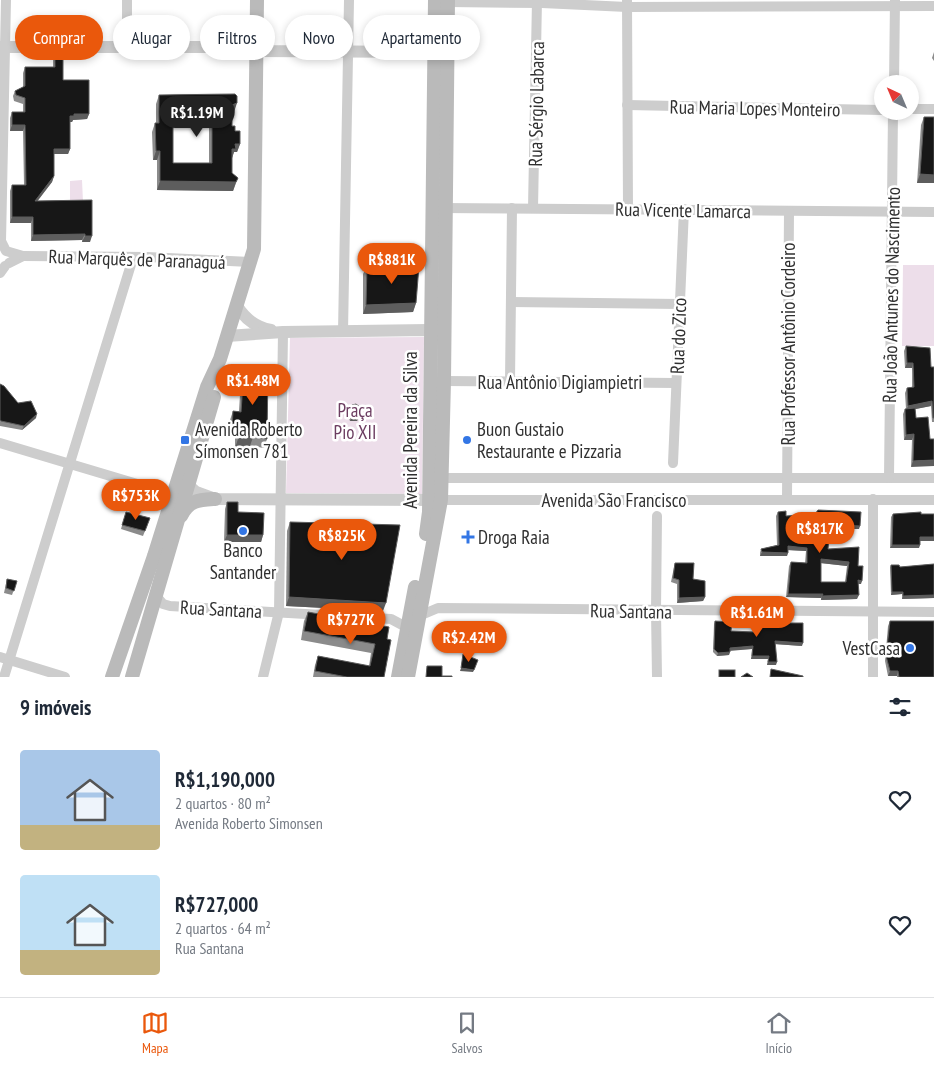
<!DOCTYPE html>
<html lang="pt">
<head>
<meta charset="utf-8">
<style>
  :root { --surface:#fff; --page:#f6f6f7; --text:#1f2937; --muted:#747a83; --line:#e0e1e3; --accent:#ea580c }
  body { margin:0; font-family:"PT Sans Narrow",sans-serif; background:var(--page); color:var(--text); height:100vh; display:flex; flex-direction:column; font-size:19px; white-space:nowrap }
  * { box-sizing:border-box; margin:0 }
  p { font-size:16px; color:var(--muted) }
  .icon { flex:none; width:28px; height:28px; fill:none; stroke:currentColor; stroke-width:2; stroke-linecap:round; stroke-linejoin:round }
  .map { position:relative; height:677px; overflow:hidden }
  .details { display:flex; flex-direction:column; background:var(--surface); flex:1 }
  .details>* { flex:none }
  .hud { position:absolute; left:15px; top:15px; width:500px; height:45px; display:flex; gap:10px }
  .needle { width:32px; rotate:316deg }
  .tools { position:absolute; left:874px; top:75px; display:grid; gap:10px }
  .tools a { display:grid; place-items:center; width:45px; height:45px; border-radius:50%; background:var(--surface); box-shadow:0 2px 8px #0003; font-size:25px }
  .price { position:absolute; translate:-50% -42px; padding:0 11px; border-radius:18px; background:var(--accent); color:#fff; font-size:16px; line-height:32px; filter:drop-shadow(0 1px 2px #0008) }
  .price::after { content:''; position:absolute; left:50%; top:30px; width:15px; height:11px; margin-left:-8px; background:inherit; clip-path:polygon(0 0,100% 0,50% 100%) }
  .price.on { background:#222; color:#fff }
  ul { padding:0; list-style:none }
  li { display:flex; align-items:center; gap:15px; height:125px; padding:0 20px }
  li span { display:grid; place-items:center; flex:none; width:140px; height:100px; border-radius:5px; color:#555 }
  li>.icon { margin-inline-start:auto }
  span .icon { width:60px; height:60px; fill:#fffc; stroke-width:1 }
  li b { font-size:21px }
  h2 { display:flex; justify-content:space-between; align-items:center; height:60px; padding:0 20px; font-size:21px }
  .tag { padding:0 18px; border-radius:22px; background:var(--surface); box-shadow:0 2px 8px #0003; font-size:18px; line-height:45px }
  .tag.on { background:var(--accent); color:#fff }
  .tab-bar { display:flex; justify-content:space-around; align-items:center; height:70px; border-top:1px solid var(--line); background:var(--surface); font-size:14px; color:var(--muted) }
  .tab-bar a { display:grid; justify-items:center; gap:2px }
  .tab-bar .on { color:var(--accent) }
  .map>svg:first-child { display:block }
  .green { fill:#eddeea }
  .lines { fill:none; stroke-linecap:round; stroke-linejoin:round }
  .minor { stroke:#cdcdcd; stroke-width:10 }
  .tertiary { stroke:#cdcdcd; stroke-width:12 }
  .secondary { stroke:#bababa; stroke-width:14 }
  .wall { fill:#8b8b8b; fill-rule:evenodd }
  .shaded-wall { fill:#5d5d5d }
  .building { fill:#171717; stroke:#5d5d5d; fill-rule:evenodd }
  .poi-dot { fill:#3376e5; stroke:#fff; stroke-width:2 }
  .labels { text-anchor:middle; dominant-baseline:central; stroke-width:5; stroke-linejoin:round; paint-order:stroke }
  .street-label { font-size:19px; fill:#303030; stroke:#fff }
  .park-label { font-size:19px; fill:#6c3d61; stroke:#fff }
  .poi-label { font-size:19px; fill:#303030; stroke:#fff; text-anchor:start }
</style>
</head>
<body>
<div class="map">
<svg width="934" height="677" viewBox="0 0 934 677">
  <rect width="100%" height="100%" fill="#fff"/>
  <g class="green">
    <polygon points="82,180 83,202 70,202 70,181"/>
    <polygon points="903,265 934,265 934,346 902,346"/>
    <polygon points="424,337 422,494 286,493 290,338"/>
  </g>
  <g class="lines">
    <g class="minor">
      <polyline points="6,0 1,241 6,251 23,256 9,263"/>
      <polyline points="627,0 628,209"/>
      <polyline points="448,2 542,3 627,7 934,6"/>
      <polyline points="127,46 127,0"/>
      <polyline points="894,84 895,0"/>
      <polyline points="627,105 882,110"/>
      <polyline points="910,109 934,109"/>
      <polyline points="440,208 934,212"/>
      <polyline points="533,208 537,0"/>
      <polyline points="23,256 147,257 250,262"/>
      <polyline points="0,273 5,266"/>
      <polyline points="511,302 680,304"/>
      <polyline points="343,332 349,0"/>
      <polyline points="444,381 676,383"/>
      <polyline points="510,381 512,208"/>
      <polyline points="0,443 174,495"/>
      <polyline points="673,463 684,209"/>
      <polyline points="442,478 934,478"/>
      <polyline points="889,478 893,111"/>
      <polyline points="787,499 789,211"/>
      <polyline points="441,500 934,500"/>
      <polyline points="157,597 163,604 170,606 391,619 406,627"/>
      <polyline points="419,616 438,608 934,612"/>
      <polyline points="0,657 65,677"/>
      <polyline points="4,677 133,258"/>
      <polyline points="263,677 279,612 283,332"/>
      <polyline points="657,677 656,611 657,516"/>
      <polyline points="873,677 873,499"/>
    </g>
    <g class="tertiary">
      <polyline points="0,47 245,47 256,51 434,52 444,50"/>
      <path d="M237 306C245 319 255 327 271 330"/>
      <polyline points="227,336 283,332 429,330 440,337"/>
      <polyline points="188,485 196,492 215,499 439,500"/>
    </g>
    <g class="secondary">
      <path d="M181 516C189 500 199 500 215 499"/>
      <polyline points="426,534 429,512 435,0"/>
      <polyline points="112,677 154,556 207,387 220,359 254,249 257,0"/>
      <polyline points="132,677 214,397"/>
      <polyline points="398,677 415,587"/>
      <polyline points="408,677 441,500 444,381 448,0"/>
    </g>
  </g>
  <g class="wall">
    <polygon points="55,49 63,80 89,114 87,119 73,120 72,122 70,122 70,149 68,154 54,154 54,176 52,182 37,201 92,200 90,242 82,242 82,240 31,241 31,223 10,223 10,191 12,185 24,185 23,131 10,131 10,118 12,112 23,112 23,104 14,101 13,96 15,91 23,87 23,73 25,67 53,67 53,55"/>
    <polygon points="934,52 934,61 932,58"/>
    <path d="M159 95 234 112H232V126L235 131 240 144 237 152H234L232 158V173L238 178 233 191 157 190V160H153L152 132 155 123H156V104ZM173 119 209 120V163H173Z"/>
    <polygon points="924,117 934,183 917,183 921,125"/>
    <polygon points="367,266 416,303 413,312 363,314 363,274"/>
    <polygon points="906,346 931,367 934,367 934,422 932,422 931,406 915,409 916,418 930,439 911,467 912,440 904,440 903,414 905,409 906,409 905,393 907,388 912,387 912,368 905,368 904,351"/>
    <polygon points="244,370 267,439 264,448 250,446 235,448 235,437 229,437 230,420 233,411 239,411 241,378"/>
    <polygon points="0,384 18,403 36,418 22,430 0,426"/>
    <polygon points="348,410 359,417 357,421 350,421 347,414"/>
    <polygon points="227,502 263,535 261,542 224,542 225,509"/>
    <polygon points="126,512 150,518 143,536 121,529"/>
    <path d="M778 512 786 516 859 529H829L828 549 858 566 861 584H858L857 599 821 600V598L786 597 789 566 791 562 805 563 806 551 788 550 787 556H760V553L761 549 777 545 776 516ZM821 563 847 566 845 582H821Z"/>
    <polygon points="893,514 934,514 934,541 920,541 919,548 890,548 891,517"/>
    <polygon points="290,522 383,611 286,606 287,531"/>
    <polygon points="675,563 693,579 705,597 703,601 677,603 677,584 671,582 674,567"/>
    <polygon points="934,564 934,598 902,599 902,594 891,595 890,567 891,565 900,567"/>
    <polygon points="7,579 17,581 12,595 4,593"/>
    <polygon points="308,612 387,639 384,677 313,677 315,665 318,656 369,666 371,653 301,640 304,621"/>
    <polygon points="715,621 731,631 753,632 754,627 802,646 775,644 776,665 767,665 768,659 751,659 752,649 730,650 729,655 717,656 713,652 714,624"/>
    <polygon points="890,621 934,677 897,677 897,676 888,676 885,661 888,626"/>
  </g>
  <g class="shaded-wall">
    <polygon points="237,103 234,112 229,114 232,105"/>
    <polygon points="173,111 212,111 209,120 170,119"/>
    <polygon points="74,114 89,114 87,119 73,120 72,122 68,122 70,116"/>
    <polygon points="12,125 25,125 23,131 10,131"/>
    <polygon points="235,144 240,144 237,152 234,152 232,158 232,149"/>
    <polygon points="54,149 70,149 68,154 52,154"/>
    <polygon points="156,151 160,151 157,160 153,160"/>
    <polygon points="920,174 934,175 934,183 917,183"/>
    <polygon points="54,176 52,182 33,207 35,201"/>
    <polygon points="160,181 236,182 233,191 157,190"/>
    <polygon points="12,217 33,217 31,223 10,223"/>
    <polygon points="85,234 82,240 31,241 33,235"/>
    <polygon points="85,236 92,236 90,242 82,242"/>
    <polygon points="416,303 413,312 363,314 366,305"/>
    <polygon points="907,363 913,363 912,368 905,368"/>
    <polygon points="932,401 931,406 906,411 908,406"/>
    <polygon points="361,413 357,421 350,421 352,417"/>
    <polygon points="37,414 36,418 22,430 24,426"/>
    <polygon points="239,428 235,437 229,437 232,429"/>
    <polygon points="914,434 912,440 904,440 906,435"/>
    <polygon points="253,437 250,446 235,448 238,439"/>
    <polygon points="934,460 934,466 911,467 913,461"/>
    <polygon points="830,525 860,526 859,529 828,529"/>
    <polygon points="227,535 263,535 261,542 224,542"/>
    <polygon points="920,537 934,537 934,541 919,541"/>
    <polygon points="892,545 920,545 919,548 890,548"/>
    <polygon points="788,546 807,548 806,551 787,550"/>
    <polygon points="762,552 788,553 787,556 760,556"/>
    <polygon points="821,559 849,562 847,566 820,563"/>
    <polygon points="858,580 862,581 861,584 857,584"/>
    <polygon points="892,592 903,592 902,594 891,595"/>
    <polygon points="788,594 823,594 821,598 786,597"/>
    <polygon points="859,595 857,599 821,600 822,596"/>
    <polygon points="934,595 934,598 902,599 903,596"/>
    <polygon points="289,597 386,603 383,611 286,606"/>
    <polygon points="705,597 703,601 677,603 679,598"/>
    <polygon points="775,641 803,643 802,646 774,644"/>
    <polygon points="753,646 752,649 729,651 730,648"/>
    <polygon points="730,652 729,655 717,656 718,653"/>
    <polygon points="752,656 769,656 768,659 751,659"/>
    <polygon points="768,662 777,662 776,665 767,665"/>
    <polygon points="461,668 474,670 473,672 460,671"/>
    <polygon points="890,671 898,671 897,676 888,676"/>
  </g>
  <g class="building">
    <polygon points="55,49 63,49 63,80 89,80 89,114 74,114 74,116 70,116 70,149 54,149 54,176 35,201 92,200 92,236 85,236 85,234 33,235 33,217 12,217 12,185 26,185 25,125 12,125 12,112 25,112 25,98 16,95 15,91 25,86 25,67 55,67"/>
    <path d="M235 94 237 96V103L232 105V126H235V131H240V144H235L236 149H232V173L238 178 236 182 160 181V151H156L155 123H159V95ZM173 111H212V163H173Z"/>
    <polygon points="924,117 934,117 934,175 920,174"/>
    <polygon points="367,266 419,266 416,303 366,305"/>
    <polygon points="906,346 930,348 931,367 934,367 934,418 933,418 932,401 908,406 907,388 914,387 913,363 907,363"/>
    <polygon points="244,370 268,370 267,439 253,437 238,439 239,428 232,429 233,411 241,412"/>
    <polygon points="0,384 4,386 18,403 31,401 37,414 24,426 1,421 0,420"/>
    <polygon points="356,404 361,408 361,413 358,416 352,417 348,410 352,405"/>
    <polygon points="915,408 916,418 928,417 930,439 934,439 934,460 913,461 914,434 906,435 905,409"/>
    <polygon points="227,502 238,502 238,512 264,513 263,535 227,535"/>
    <path d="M818 510 861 512 860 526 830 525 828 549 859 547 858 566H863L862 581 858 580 859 595 822 596 823 594H788L791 562 807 563V548L788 546V553L762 552 761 549 779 545 778 512 786 511V516L815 514ZM821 559 849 562 846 582H821Z"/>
    <polygon points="126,512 150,518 145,531 122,525"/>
    <polygon points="921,512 921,514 934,514 934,537 920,537 920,545 892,545 893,514"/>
    <polygon points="290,522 400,525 386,603 289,597"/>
    <polygon points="675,563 694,563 693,579 705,581 705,597 679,598 679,580 673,578"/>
    <polygon points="934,564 934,595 903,596 903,592 892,592 891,565 899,565 900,567"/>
    <polygon points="7,579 17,581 14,591 6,588"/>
    <polygon points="308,612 389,627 387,639 391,640 384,677 347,677 315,671 318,656 370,666 375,644 304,631"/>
    <polygon points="715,621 732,622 731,631 754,632 754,627 773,623 803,623 803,643 775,641 777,662 768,662 769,656 752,656 753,646 730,648 730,652 718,653 714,649"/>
    <polygon points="890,621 934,621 934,677 899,677 898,671 890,671 886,656"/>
    <polygon points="463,654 478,660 474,670 461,668"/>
    <polygon points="427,666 442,666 442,676 452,676 452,677 426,677"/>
    <polygon points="771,669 803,676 803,677 770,677"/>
    <rect x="719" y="670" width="16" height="7"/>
    <polygon points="747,673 753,677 741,677"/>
  </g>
  <g class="poi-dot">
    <rect x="180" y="435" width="10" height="10" rx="2.5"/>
    <circle cx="467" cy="440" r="5"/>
    <circle cx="243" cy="531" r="5"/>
    <path d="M465.5 529.5h5v5h5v5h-5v5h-5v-5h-5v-5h5z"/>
    <circle cx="910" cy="648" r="5"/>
  </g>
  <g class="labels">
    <g class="street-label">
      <text transform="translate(536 104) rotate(-89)">Rua Sérgio Labarca</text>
      <text transform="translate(755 108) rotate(1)">Rua Maria Lopes Monteiro</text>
      <text transform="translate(683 210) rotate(1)">Rua Vicente Lamarca</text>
      <text transform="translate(137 259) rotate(2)">Rua Marquês de Paranaguá</text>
      <text transform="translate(891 295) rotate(-89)">Rua João Antunes do Nascimento</text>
      <text transform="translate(678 336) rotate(-88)">Rua do Zico</text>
      <text transform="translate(788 344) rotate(-90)">Rua Professor Antônio Cordeiro</text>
      <text x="560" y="382">Rua Antônio Digiampietri</text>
      <text transform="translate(410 430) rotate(-90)">Avenida Pereira da Silva</text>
      <text x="614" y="500">Avenida São Francisco</text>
      <text transform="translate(221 609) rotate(3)">Rua Santana</text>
      <text transform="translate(631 611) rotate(1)">Rua Santana</text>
    </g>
    <g class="park-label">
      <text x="355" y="410">Praça<tspan x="355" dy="22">Pio XII</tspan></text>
    </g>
    <g class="poi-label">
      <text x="195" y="429">Avenida Roberto<tspan x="195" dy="22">Símonsen 781</tspan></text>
      <text x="477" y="429">Buon Gustaio<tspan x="477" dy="22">Restaurante e Pizzaria</tspan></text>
      <text x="478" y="537">Droga Raia</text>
      <text x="243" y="550" text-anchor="middle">Banco<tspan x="243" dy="22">Santander</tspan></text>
      <text x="900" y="648" text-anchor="end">VestCasa</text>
    </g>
  </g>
</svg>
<div class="tools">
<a><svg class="needle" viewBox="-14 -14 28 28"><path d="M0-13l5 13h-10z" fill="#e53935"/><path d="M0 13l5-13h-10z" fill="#747a83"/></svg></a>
</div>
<b class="price on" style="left:197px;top:138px">R$1.19M</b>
<b class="price" style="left:392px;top:285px">R$881K</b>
<b class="price" style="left:253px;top:406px">R$1.48M</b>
<b class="price" style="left:136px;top:521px">R$753K</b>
<b class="price" style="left:820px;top:554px">R$817K</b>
<b class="price" style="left:342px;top:561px">R$825K</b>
<b class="price" style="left:757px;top:638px">R$1.61M</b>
<b class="price" style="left:351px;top:645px">R$727K</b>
<b class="price" style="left:469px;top:663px">R$2.42M</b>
<div class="hud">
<a class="tag on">Comprar</a>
<a class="tag">Alugar</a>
<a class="tag">Filtros</a>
<a class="tag">Novo</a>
<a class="tag">Apartamento</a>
</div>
</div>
<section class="details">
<h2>9 imóveis<svg class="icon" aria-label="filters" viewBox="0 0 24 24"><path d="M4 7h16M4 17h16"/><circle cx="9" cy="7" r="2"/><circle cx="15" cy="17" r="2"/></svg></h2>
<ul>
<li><span style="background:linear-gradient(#a9c7e8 75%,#c2b280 0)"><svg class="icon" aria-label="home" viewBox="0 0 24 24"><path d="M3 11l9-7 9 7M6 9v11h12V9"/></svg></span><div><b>R$1,190,000</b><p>2 quartos · 80 m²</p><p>Avenida Roberto Simonsen</p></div><svg class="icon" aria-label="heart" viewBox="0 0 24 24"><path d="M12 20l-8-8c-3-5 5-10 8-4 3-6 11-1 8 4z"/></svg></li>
<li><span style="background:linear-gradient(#bfe0f5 75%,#c2b280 0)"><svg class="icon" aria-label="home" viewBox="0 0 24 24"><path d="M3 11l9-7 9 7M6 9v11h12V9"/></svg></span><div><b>R$727,000</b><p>2 quartos · 64 m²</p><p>Rua Santana</p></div><svg class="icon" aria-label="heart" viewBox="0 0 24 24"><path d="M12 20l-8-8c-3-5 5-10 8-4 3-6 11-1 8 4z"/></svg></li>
</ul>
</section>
<nav class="tab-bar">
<a class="on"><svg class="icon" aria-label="map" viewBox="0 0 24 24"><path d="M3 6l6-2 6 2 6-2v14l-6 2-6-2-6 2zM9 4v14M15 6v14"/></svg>Mapa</a>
<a><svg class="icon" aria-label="saved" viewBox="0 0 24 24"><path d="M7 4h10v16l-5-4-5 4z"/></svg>Salvos</a>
<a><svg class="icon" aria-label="home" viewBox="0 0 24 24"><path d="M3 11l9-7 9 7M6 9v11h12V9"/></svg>Início</a>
</nav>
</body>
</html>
